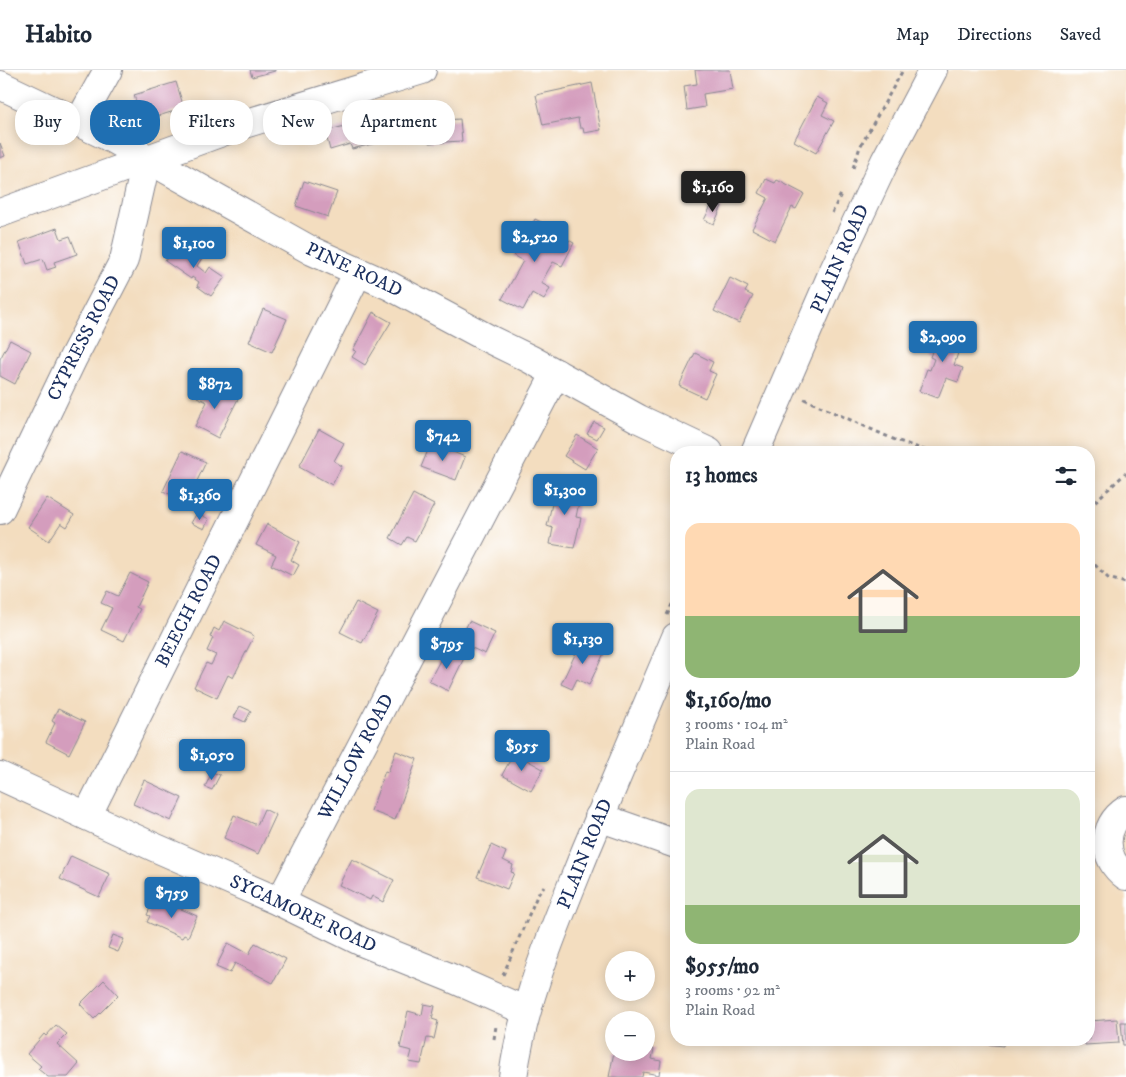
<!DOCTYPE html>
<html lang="en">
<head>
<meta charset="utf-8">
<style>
  :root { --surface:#fff; --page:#f2f2f3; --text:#1f2937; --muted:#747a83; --line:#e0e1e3; --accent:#1f6fb2 }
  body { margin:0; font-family:"IM FELL DW Pica",serif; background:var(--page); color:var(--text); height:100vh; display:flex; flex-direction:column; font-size:19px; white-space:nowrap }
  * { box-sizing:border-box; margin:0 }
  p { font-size:16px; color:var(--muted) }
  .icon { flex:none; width:28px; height:28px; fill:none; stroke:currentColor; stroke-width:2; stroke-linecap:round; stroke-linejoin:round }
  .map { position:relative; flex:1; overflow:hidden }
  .details { position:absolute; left:670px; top:376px; width:425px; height:600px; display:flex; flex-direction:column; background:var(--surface); border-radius:20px; box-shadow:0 2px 12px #0003 }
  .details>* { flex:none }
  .banner { position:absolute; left:15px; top:30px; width:475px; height:45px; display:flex; gap:10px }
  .controls { position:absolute; left:605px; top:881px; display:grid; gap:10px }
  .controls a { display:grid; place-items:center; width:50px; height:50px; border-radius:50%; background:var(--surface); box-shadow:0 2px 12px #0003; font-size:25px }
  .price { position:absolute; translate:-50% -42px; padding:0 11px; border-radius:5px; background:var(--accent); color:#fff; font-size:16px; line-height:32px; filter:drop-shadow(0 1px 2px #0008) }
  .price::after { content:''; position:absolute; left:50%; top:30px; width:15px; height:11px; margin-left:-8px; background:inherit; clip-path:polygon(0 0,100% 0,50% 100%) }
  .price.active { background:#222; color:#fff }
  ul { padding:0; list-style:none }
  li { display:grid; align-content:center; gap:10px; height:265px; padding:0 15px }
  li+li { border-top:1px solid var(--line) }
  li span { display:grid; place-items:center; height:155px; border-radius:15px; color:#555 }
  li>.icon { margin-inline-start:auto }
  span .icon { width:90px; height:90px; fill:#fffc; stroke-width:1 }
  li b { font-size:21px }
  h2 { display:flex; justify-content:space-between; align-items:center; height:60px; padding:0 15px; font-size:21px }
  .chip { padding:0 18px; border-radius:20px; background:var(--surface); box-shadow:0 2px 12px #0003; font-size:18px; line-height:45px }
  .chip.active { background:var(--accent); color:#fff }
  header { display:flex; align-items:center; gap:30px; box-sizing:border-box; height:70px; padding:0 25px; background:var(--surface); border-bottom:1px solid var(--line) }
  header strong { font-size:24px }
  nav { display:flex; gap:28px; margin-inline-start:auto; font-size:18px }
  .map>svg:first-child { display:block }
  .building { fill:#d49dbd }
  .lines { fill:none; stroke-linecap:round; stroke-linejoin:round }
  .minor-casing { stroke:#87868e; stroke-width:30 }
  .major-casing { stroke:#87868e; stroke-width:30 }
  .path { stroke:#87868e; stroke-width:3; stroke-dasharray:4 4; stroke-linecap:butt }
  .minor { stroke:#fff; stroke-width:28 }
  .major { stroke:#fff; stroke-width:28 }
  .labels { text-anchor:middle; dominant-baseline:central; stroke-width:4.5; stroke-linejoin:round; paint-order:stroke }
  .street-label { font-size:19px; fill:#1b2f5e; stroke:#fff }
</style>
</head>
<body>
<header>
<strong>Habito</strong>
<nav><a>Map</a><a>Directions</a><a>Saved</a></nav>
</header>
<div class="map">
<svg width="1126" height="1007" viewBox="0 0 1126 1007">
  <rect width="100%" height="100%" fill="#fff"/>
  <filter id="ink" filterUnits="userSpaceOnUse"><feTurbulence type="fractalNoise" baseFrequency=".02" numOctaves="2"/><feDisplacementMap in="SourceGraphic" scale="10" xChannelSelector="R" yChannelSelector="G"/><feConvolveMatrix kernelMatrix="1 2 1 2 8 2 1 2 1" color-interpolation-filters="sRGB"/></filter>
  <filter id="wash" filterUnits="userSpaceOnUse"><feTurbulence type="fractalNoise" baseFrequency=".0096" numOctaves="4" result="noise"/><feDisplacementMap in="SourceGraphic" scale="20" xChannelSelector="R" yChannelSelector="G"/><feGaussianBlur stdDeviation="1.12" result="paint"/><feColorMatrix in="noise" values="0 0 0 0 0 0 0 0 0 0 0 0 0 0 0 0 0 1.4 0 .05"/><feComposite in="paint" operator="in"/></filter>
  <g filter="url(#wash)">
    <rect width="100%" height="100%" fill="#f3ddbf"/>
    <g id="blocks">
      <g class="building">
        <polygon points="250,0 275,0 275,1 252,7"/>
        <polygon points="695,0 730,0 733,19 703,24 705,37 687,40 684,16 697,14"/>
        <polygon points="176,12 184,38 142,51 134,25"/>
        <polygon points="592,13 601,60 584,63 583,58 580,58 578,48 543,55 536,25"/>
        <polygon points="817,27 828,33 822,45 834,51 816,83 794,71"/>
        <polygon points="368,46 376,73 352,79 350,74 330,80 325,61 345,56 344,53"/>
        <polygon points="460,49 462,71 429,73 428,51"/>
        <polygon points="0,73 5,86 0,88"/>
        <polygon points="766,109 775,113 777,110 804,124 796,139 792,137 775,171 752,159 768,128 759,123"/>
        <polygon points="304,111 337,122 328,147 296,136"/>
        <polygon points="713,132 722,136 714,154 704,150"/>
        <polygon points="535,149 545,154 543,157 574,173 562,196 553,192 541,213 550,218 544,230 532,223 523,240 502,229 523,191 514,186 516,183 505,177 513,163 524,169 526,165 535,170 539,162 531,157"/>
        <polygon points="57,158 61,169 70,166 77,184 54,192 56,197 47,200 43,189 27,194 19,172"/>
        <polygon points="179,172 202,188 197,196 206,203 210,197 225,207 211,226 197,216 199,212 192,207 191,209 165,191"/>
        <polygon points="730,208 748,217 745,222 753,226 739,253 714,241"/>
        <polygon points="263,239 287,249 272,282 249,272"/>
        <polygon points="373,242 391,252 365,295 352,287 356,281 353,280"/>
        <polygon points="941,257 964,265 954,295 963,298 958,312 946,308 938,328 919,321 927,299 930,300 934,289 930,287"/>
        <polygon points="10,270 31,281 15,314 0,306 0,289"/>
        <polygon points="695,283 713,292 709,301 716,304 705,328 679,316"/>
        <polygon points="205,312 238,329 218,368 195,356 207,332 197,327"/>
        <polygon points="594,352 604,357 597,369 587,364"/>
        <polygon points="319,359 344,373 334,391 342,396 332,415 299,397"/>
        <polygon points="577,365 598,378 585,399 564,386"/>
        <polygon points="431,373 465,387 456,410 421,397"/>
        <polygon points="182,381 206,392 187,432 163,421"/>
        <polygon points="559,413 582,418 576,447 581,448 574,478 550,474 553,458 547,456 552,434 554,435"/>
        <polygon points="413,424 434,435 415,471 407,467 402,475 390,468"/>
        <polygon points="47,428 74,445 67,457 61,453 49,471 28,457"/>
        <polygon points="197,443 209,449 204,459 191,453"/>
        <polygon points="267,454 300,472 291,490 299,495 293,506 271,495 276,485 256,475"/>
        <polygon points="130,503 148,512 136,537 140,539 124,571 101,560 112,538 101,533 107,521 118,526"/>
        <polygon points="356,532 378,543 362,573 340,562"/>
        <polygon points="224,551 254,566 233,608 228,605 217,628 194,617 206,593 211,595 216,585 207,581 213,568 210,567 214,558 219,561"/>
        <polygon points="469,551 495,563 485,584 459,572"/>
        <polygon points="582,570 605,581 589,615 577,609 572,619 561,614"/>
        <polygon points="446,579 464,588 448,621 429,611"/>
        <polygon points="240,636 251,641 245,652 234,647"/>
        <polygon points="58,639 85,652 69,684 46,672 55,653 52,651"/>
        <polygon points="396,681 417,689 395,750 371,741 385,701 388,702"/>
        <polygon points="514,683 543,699 531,721 502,705"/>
        <polygon points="212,702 220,705 212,720 205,717"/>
        <polygon points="144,710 182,728 171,751 133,734"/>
        <polygon points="264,739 276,745 258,784 224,768 234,745 257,755"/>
        <polygon points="491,775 506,782 503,790 513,795 511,802 514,803 507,819 477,807"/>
        <polygon points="71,786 110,804 99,827 60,809"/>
        <polygon points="352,789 394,810 383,832 372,826 370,830 339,815"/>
        <polygon points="158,829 197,846 188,867 184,865 182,868 147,852 150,846 147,845 150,838 153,839"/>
        <polygon points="113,865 124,869 118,882 108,878"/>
        <polygon points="228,873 249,884 255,873 286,889 273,913 235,893 230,903 216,897"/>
        <polygon points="104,910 118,925 94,949 80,934"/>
        <polygon points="424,934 435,936 432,949 438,951 434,969 427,968 421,994 409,992 412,981 400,978 408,941 422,945"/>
        <polygon points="1117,949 1119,973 1085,975 1085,970 1089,970 1089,951"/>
        <polygon points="1121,952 1126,952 1126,975 1123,975"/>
        <polygon points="56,955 67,964 57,974 79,994 68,1007 48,1007 38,999 41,996 27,984 44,964 46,966"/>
        <polygon points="959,970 1004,970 1003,976 959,971"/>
        <polygon points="646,978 654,979 652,989 661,991 659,1005 643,1002 642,1007 609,1007 614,982 640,984 641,982 646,982"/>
      </g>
    </g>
  </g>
  <g filter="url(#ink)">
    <use href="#blocks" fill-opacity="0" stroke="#87868e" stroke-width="1"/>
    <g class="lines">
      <defs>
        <g id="minor">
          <polyline points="0,15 105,65 312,181 390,216 491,270 530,289 639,349 709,382"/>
          <polyline points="79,52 108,0"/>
          <polyline points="0,143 244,54 422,0"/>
          <polyline points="0,440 73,288 124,190 147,88"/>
          <polyline points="0,706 154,777 280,832 362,872 449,907 526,941"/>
          <path d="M1126 740C1101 756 1102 789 1126 806"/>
          <polyline points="87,746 358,202"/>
          <polyline points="599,747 676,774"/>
          <polyline points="280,832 556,303"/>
        </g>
        <g id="major">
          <polyline points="755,382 833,202 885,91 933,0"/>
          <path d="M513 1007C524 927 556 854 586 780 616 709 646 638 676 567"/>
        </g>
      </defs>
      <use href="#minor" class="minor-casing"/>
      <use href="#major" class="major-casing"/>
      <g class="path">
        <polyline points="853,98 860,77 903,0"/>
        <polyline points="832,143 841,124"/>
        <polyline points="804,329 893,369 930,382"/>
        <polyline points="1089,437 1126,403"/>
        <polyline points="1089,489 1108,508 1126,513"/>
        <polyline points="667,545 676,526"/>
        <polyline points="503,905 537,826 544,816"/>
        <polyline points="494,969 496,956"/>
      </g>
      <use href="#minor" class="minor"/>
      <use href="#major" class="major"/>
    </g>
  </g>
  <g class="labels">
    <g class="street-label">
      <text transform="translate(840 189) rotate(-66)">PLAIN ROAD</text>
      <text transform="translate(354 200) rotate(25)">PINE ROAD</text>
      <text transform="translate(84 268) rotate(-63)">CYPRESS ROAD</text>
      <text transform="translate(189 541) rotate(-63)">BEECH ROAD</text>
      <text transform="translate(356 687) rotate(-62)">WILLOW ROAD</text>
      <text transform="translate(585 784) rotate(-68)">PLAIN ROAD</text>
      <text transform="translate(303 844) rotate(25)">SYCAMORE ROAD</text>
    </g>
  </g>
</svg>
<div class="controls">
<a>+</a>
<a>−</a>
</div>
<b class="price active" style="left:713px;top:143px">$1,160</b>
<b class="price" style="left:535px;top:193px">$2,520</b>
<b class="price" style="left:194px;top:199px">$1,100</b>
<b class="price" style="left:943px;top:293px">$2,090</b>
<b class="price" style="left:215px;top:340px">$872</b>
<b class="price" style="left:443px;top:392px">$742</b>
<b class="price" style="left:565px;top:446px">$1,300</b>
<b class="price" style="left:200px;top:451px">$1,360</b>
<b class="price" style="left:583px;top:595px">$1,130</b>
<b class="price" style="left:447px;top:600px">$795</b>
<b class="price" style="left:522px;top:702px">$955</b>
<b class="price" style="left:212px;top:711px">$1,050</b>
<b class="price" style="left:172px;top:849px">$759</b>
<div class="banner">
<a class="chip">Buy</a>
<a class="chip active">Rent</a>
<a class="chip">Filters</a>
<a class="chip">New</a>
<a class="chip">Apartment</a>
</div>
<section class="details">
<h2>13 homes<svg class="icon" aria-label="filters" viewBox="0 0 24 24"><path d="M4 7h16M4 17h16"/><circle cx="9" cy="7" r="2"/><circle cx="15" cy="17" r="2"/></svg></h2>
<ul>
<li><span style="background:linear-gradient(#ffd9b3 60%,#8fb573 0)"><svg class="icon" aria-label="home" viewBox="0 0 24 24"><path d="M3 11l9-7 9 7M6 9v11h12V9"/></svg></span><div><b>$1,160/mo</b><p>3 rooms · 104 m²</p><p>Plain Road</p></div></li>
<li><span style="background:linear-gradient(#dfe7d0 75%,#8fb573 0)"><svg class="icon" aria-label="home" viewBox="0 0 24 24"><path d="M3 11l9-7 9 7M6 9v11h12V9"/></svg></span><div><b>$955/mo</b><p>3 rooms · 92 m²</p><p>Plain Road</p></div></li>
</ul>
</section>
</div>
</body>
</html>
